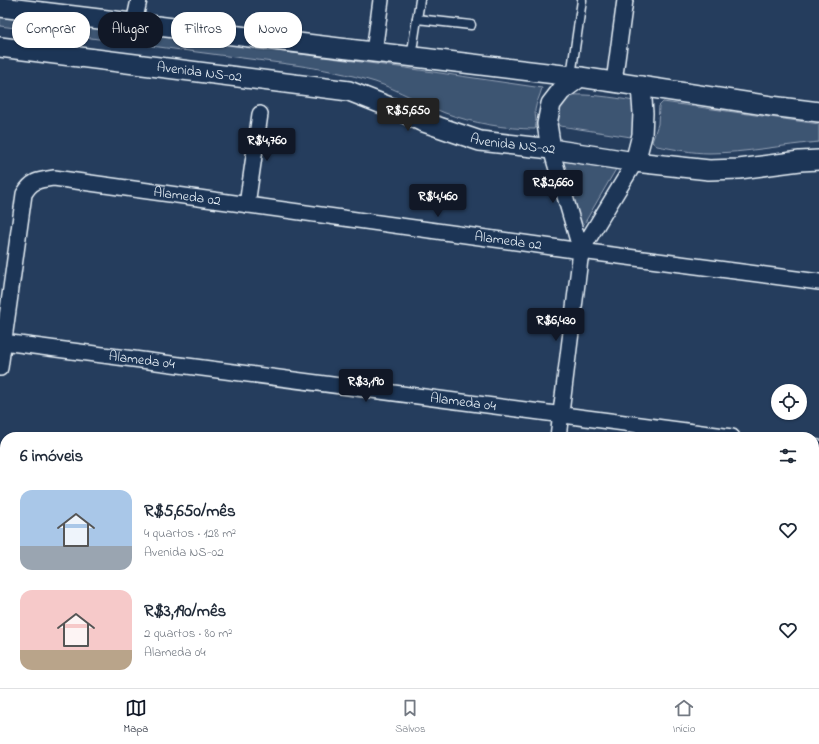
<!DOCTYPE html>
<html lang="pt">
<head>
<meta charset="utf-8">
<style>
  :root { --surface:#fff; --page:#f6f6f7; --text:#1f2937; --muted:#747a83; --line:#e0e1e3; --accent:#111827 }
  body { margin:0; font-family:"Indie Flower",sans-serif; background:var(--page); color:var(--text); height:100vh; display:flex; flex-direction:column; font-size:15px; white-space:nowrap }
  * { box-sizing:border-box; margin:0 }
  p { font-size:13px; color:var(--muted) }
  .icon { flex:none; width:22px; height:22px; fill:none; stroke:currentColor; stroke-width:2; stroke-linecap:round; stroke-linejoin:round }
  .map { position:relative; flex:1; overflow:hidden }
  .drawer { position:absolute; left:0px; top:432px; width:819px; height:256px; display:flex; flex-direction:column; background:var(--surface); border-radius:16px 16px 0 0; box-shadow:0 1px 3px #0004 }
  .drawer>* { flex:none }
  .banner { position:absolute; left:12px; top:12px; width:400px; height:36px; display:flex; gap:8px }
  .controls { position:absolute; left:771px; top:384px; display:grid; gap:8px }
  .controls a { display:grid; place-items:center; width:36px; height:36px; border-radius:50%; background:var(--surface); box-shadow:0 1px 3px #0004; font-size:20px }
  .price { position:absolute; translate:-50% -34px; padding:0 9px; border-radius:4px; background:var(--accent); color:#fff; font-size:13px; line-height:26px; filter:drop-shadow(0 1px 2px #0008) }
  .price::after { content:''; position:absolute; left:50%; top:24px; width:12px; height:9px; margin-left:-6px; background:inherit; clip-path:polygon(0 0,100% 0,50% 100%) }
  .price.on { background:#222; color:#fff }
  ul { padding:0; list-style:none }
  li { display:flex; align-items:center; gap:12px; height:100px; padding:0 20px }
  li span { display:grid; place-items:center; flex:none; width:112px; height:80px; border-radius:12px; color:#555 }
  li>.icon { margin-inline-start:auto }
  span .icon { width:48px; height:48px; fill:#fffc; stroke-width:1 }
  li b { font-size:17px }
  h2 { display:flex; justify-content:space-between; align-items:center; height:48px; padding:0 20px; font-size:17px }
  .tag { padding:0 14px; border-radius:16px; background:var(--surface); box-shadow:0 1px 3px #0004; font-size:14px; line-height:36px }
  .tag.on { background:var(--accent); color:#fff }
  .dock { display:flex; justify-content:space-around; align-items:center; height:56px; border-top:1px solid var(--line); background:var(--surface); font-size:11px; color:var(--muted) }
  .dock a { display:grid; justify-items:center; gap:2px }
  .dock .on { color:var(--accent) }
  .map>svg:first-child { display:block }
  .green { fill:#3e5472; stroke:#93a2b5 }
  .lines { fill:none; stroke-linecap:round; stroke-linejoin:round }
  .service-casing { stroke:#e8f1f8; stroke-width:11 }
  .minor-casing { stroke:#e8f1f8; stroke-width:18 }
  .tertiary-casing { stroke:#e8f1f8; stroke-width:22 }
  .service { stroke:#1d3557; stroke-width:8 }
  .minor { stroke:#1d3557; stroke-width:15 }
  .tertiary { stroke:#1d3557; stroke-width:19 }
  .labels { text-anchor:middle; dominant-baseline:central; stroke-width:3.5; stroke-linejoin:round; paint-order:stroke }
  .street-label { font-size:14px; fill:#e8f1f8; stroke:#1d3557 }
</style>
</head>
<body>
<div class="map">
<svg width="819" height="688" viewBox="0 0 819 688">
  <rect width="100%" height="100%" fill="#253d5d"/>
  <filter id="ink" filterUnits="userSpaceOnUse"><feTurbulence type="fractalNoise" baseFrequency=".025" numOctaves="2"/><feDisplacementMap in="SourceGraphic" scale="8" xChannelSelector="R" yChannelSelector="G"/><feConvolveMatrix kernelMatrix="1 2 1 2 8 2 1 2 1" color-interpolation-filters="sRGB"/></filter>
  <g filter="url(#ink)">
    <g class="green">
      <path d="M0 14 406 68 542 88C540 96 536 103 535 110 535 116 537 123 535 129 506 129 472 123 445 113 422 104 399 90 375 82 349 74 322 69 295 65L0 26Z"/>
      <path d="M566 95C589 94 611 97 634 101L637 129 631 137 560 126 555 122V105Z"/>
      <path d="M663 102 819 124V142C782 145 746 153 709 153 692 153 674 149 657 146L652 142 658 124 659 106Z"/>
      <polygon points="561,156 619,164 581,229"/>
      <polygon points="530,683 641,683 641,688 529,688"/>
    </g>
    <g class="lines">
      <defs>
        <g id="service">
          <polyline points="417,19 471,25"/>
          <polyline points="411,57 420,0"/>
          <polyline points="571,76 582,0"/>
        </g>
        <g id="minor">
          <polyline points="134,23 139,0"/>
          <polyline points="374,52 381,0"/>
          <polyline points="614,82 625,0"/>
          <polyline points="551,149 581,251 558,437"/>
          <polyline points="247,205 260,114"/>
          <polyline points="581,251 635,162"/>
          <path id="s1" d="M3 342 732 437"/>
          <path id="s2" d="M0 368 24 194C32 180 39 180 54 178L581 251 819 282"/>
          <polyline points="814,447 819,448"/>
          <polyline points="0,515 5,516"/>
          <polyline points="814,623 819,624"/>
          <polyline points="0,686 12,688"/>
          <polyline points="393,688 393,683"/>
          <polyline points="655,688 655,683"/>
        </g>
        <g id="tertiary">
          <polyline points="0,7 580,77 771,106 819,112"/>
          <path id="s3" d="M0 47 349 91 400 111 421 121 480 141 551 149 635 162 709 170 739 169 800 161 819 160"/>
          <polyline points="551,149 547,124 551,104 561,91 580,77"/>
          <polyline points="635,162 642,135 643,113 641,86"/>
        </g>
      </defs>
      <use href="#service" class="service-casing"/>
      <use href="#minor" class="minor-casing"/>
      <use href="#tertiary" class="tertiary-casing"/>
      <use href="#service" class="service"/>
      <use href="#minor" class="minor"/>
      <use href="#tertiary" class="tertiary"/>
    </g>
  </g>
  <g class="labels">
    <g class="street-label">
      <text stroke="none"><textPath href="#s3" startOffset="201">Avenida NS-02</textPath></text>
      <text stroke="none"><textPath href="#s3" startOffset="525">Avenida NS-02</textPath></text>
      <text stroke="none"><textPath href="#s2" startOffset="346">Alameda 02</textPath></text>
      <text stroke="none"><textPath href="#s2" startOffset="670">Alameda 02</textPath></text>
      <text stroke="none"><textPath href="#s1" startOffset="140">Alameda 04</textPath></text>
      <text stroke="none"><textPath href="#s1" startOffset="464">Alameda 04</textPath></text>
    </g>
  </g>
</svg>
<div class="controls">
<a><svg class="icon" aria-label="locate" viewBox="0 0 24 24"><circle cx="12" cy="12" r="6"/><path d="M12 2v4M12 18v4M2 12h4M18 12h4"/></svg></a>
</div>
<b class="price on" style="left:408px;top:132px">R$5,650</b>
<b class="price" style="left:267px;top:162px">R$4,760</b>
<b class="price" style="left:553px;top:204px">R$2,660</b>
<b class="price" style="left:438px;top:218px">R$4,460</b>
<b class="price" style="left:556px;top:342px">R$6,430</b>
<b class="price" style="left:366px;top:403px">R$3,190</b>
<div class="banner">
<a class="tag">Comprar</a>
<a class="tag on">Alugar</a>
<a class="tag">Filtros</a>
<a class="tag">Novo</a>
</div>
<section class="drawer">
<h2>6 imóveis<svg class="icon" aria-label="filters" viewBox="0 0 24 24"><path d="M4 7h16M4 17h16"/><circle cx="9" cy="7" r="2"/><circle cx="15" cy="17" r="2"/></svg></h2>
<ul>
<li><span style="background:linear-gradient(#a9c7e8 70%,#9aa5b1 0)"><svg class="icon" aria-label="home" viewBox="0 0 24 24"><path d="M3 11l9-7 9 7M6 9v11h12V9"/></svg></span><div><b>R$5,650/mês</b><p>4 quartos · 128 m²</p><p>Avenida NS-02</p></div><svg class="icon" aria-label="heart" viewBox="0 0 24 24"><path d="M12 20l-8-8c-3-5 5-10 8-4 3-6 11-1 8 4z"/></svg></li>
<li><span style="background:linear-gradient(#f6c9c9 75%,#b9a48a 0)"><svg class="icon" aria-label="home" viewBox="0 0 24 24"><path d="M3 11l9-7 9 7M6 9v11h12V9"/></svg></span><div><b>R$3,190/mês</b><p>2 quartos · 80 m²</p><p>Alameda 04</p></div><svg class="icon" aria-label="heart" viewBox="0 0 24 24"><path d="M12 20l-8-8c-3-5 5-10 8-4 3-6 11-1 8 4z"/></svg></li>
</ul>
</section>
</div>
<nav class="dock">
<a class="on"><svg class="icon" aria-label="map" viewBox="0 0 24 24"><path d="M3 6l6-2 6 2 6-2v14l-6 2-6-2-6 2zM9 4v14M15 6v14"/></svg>Mapa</a>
<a><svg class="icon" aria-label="saved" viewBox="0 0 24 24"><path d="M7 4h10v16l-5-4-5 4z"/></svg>Salvos</a>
<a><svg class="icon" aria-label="home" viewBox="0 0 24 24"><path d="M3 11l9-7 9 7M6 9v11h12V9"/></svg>Início</a>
</nav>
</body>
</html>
